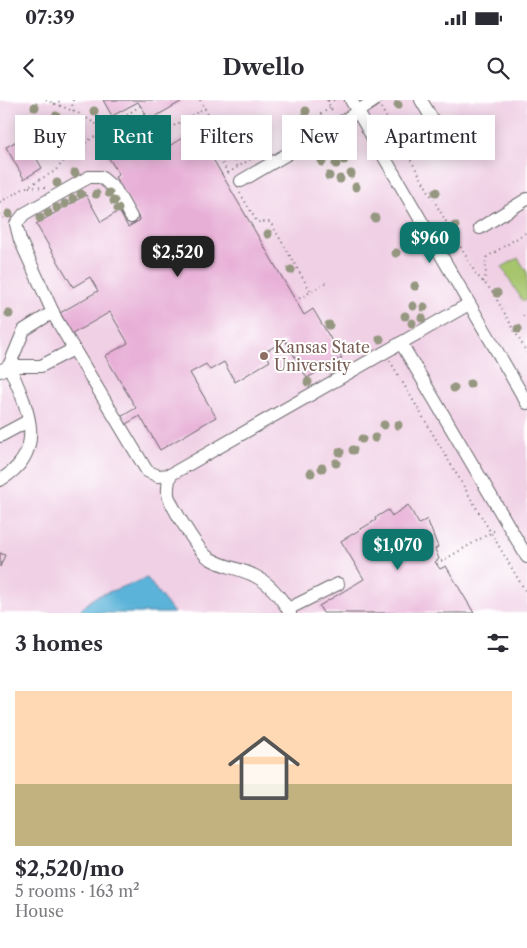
<!DOCTYPE html>
<html lang="en">
<head>
<meta charset="utf-8">
<style>
  :root { --surface:#fff; --page:#f7f7f7; --text:#2b2b33; --muted:#7c7c81; --line:#e1e1e2; --accent:#0f766e }
  body { margin:0; font-family:"Libre Caslon Text",serif; background:var(--page); color:var(--text); height:100vh; display:flex; flex-direction:column; font-size:19px; white-space:nowrap }
  * { box-sizing:border-box; margin:0 }
  p { font-size:16px; color:var(--muted) }
  .icon { flex:none; width:28px; height:28px; fill:none; stroke:currentColor; stroke-width:2; stroke-linecap:round; stroke-linejoin:round }
  .map { position:relative; height:513px; overflow:hidden }
  .side { display:flex; flex-direction:column; background:var(--surface); flex:1 }
  .side>* { flex:none }
  .hud { position:absolute; left:15px; top:15px; width:498px; height:45px; display:flex; gap:10px }
  .price { position:absolute; translate:-50% -42px; padding:0 11px; border-radius:10px; background:var(--accent); color:#fff; font-size:16px; line-height:32px; filter:drop-shadow(0 1px 2px #0008) }
  .price::after { content:''; position:absolute; left:50%; top:30px; width:15px; height:11px; margin-left:-8px; background:inherit; clip-path:polygon(0 0,100% 0,50% 100%) }
  .price.on { background:#222; color:#fff }
  ul { padding:0; list-style:none }
  li { display:grid; align-content:center; gap:10px; height:265px; padding:0 15px }
  li+li { border-top:1px solid var(--line) }
  li span { display:grid; place-items:center; height:155px; border-radius:0px; color:#555 }
  li>.icon { margin-inline-start:auto }
  span .icon { width:90px; height:90px; fill:#fffc; stroke-width:1 }
  li b { font-size:21px }
  h2 { display:flex; justify-content:space-between; align-items:center; height:60px; padding:0 15px; font-size:21px }
  .tag { padding:0 18px; border-radius:0px; background:var(--surface); box-shadow:0 2px 12px #0003; font-size:18px; line-height:45px }
  .tag.on { background:var(--accent); color:#fff }
  .status { display:flex; justify-content:space-between; align-items:center; height:35px; padding:0 25px; background:var(--surface); direction:ltr }
  .status svg { height:14px; fill:currentColor }
  header { display:flex; justify-content:space-between; align-items:center; height:65px; padding:0 15px; background:var(--surface); font-size:22px; font-weight:700 }
  .map>svg:first-child { display:block }
  .built { fill:#f0d0e5 }
  .green { fill:#a6c56c; stroke:#647454 }
  .water { fill:#5cb3d9; stroke:#3f6a8a }
  .building { fill:#e7afd6 }
  .lines { fill:none; stroke-linecap:round; stroke-linejoin:round }
  .minor-casing { stroke:#68656a; stroke-width:14 }
  .path { stroke:#68656a; stroke-width:2; stroke-dasharray:1 4; stroke-linecap:butt }
  .minor { stroke:#fff; stroke-width:12 }
  .tree { fill:#959780 }
  .education-dot { fill:#8d6e63; stroke:#fff; stroke-width:2 }
  .labels { text-anchor:middle; dominant-baseline:central; stroke-width:4; stroke-linejoin:round; paint-order:stroke }
  .education-label { font-size:16px; fill:#785e54; stroke:#fff; text-anchor:start }
</style>
</head>
<body>
<div class="status"><b>07:39</b><svg viewBox="0 0 49 12"><path d="M0 12V9h3v3zM5 12V6h3v6zM10 12V3h3v9zM15 12V0h3v12zM26 1h20v11H26zM47 4h2v5h-2z"/></svg></div>
<header><svg class="icon" aria-label="back" viewBox="0 0 24 24"><path d="M15 5l-7 7 7 7"/></svg>Dwello<svg class="icon" aria-label="search" viewBox="0 0 24 24"><circle cx="10" cy="10" r="6"/><path d="M15 15l6 6"/></svg></header>
<div class="map">
<svg width="527" height="513" viewBox="0 0 527 513">
  <rect width="100%" height="100%" fill="#fff"/>
  <filter id="ink" filterUnits="userSpaceOnUse"><feTurbulence type="fractalNoise" baseFrequency=".02" numOctaves="2"/><feDisplacementMap in="SourceGraphic" scale="10" xChannelSelector="R" yChannelSelector="G"/><feConvolveMatrix kernelMatrix="1 2 1 2 8 2 1 2 1" color-interpolation-filters="sRGB"/></filter>
  <filter id="wash" filterUnits="userSpaceOnUse"><feTurbulence type="fractalNoise" baseFrequency=".0096" numOctaves="4" result="noise"/><feDisplacementMap in="SourceGraphic" scale="20" xChannelSelector="R" yChannelSelector="G"/><feGaussianBlur stdDeviation="1.12" result="paint"/><feColorMatrix in="noise" values="0 0 0 0 0 0 0 0 0 0 0 0 0 0 0 0 0 1.4 0 .05"/><feComposite in="paint" operator="in"/></filter>
  <g filter="url(#wash)">
    <rect width="100%" height="100%" fill="#eae1c0"/>
    <rect class="built" x="0" y="0" width="527" height="513"/>
    <polygon class="green" points="518,158 527,172 527,199 523,202 502,167"/>
    <polygon class="water" points="147,478 174,513 77,513 95,497"/>
    <g id="blocks">
      <g class="building">
        <polygon points="103,0 184,0 153,18 169,46 196,30 304,215 313,209 342,258 307,278 285,240 265,252 270,261 235,282 224,262 210,270 206,264 190,273 216,317 160,350 140,316 124,325 119,318 136,308 105,256 128,243 110,212 72,234 60,213 98,191 90,177 73,187 36,124 86,95 101,122 119,111 128,127 140,120 115,77 119,75 99,41 146,14 138,2 112,16"/>
        <polygon points="24,37 42,68 24,79 6,47"/>
        <polygon points="408,405 419,424 427,419 438,447 435,449 439,459 435,462 440,469 446,466 474,513 323,513 319,506 364,479 341,441 376,420 375,418 388,410 392,416"/>
        <polygon points="0,453 5,455 0,467"/>
      </g>
    </g>
  </g>
  <g filter="url(#ink)">
    <use href="#blocks" fill-opacity="0" stroke="#68656a" stroke-width="1"/>
    <g class="lines">
      <defs>
        <g id="minor">
          <polyline points="351,0 527,303"/>
          <polyline points="421,0 438,29"/>
          <polyline points="241,81 339,24 375,0"/>
          <polyline points="131,117 115,89 101,77 89,77 24,114 16,124 20,140 56,219 147,371 158,376 170,375 469,204"/>
          <polyline points="480,128 527,99"/>
          <polyline points="401,243 527,457"/>
          <polyline points="0,271 9,266 41,266 74,249"/>
          <polyline points="0,336 28,321"/>
          <path d="M170 375C169 381 166 391 169 398 174 410 199 452 209 458 223 467 239 468 253 475 270 483 281 497 290 513"/>
          <path d="M0 380C50 351 27 307 9 266L24 230 53 212"/>
          <polyline points="288,509 338,484"/>
        </g>
      </defs>
      <use href="#minor" class="minor-casing"/>
      <g class="path">
        <polyline points="46,0 78,13 104,29"/>
        <polyline points="73,0 72,4 74,12"/>
        <polyline points="200,0 238,67"/>
        <polyline points="327,0 333,13"/>
        <polyline points="328,1 335,0"/>
        <polyline points="54,4 62,0"/>
        <polyline points="381,8 476,174 492,191 527,253"/>
        <polyline points="161,33 205,8"/>
        <polyline points="285,40 297,33 299,28 330,8"/>
        <polyline points="217,55 230,76"/>
        <polyline points="212,57 227,49"/>
        <polyline points="228,73 254,57"/>
        <polyline points="29,87 47,88"/>
        <polyline points="240,93 257,122 270,122 272,125 311,192"/>
        <polyline points="0,102 55,71 73,51 140,6"/>
        <polyline points="0,114 5,120"/>
        <path d="M483 182C489 171 483 166 487 157L527 132"/>
        <polyline points="295,201 326,183"/>
        <polyline points="523,216 527,214"/>
        <polyline points="390,261 527,494"/>
        <polyline points="437,464 497,429"/>
      </g>
      <use href="#minor" class="minor"/>
    </g>
    <g class="tree">
      <circle cx="398" cy="5" r="4.5"/>
      <circle cx="35" cy="7" r="4.5"/>
      <circle cx="94" cy="11" r="4.5"/>
      <circle cx="306" cy="11" r="4.5"/>
      <circle cx="56" cy="16" r="4.5"/>
      <circle cx="78" cy="27" r="4.5"/>
      <circle cx="261" cy="43" r="4.5"/>
      <circle cx="344" cy="60" r="4.5"/>
      <circle cx="322" cy="62" r="4.5"/>
      <circle cx="336" cy="64" r="4.5"/>
      <circle cx="75" cy="73" r="4.5"/>
      <circle cx="351" cy="74" r="4.5"/>
      <circle cx="329" cy="76" r="4.5"/>
      <circle cx="340" cy="79" r="4.5"/>
      <circle cx="57" cy="83" r="4.5"/>
      <circle cx="356" cy="87" r="4.5"/>
      <circle cx="436" cy="92" r="4.5"/>
      <circle cx="109" cy="93" r="4.5"/>
      <circle cx="81" cy="94" r="4.5"/>
      <circle cx="96" cy="94" r="4.5"/>
      <circle cx="73" cy="99" r="4.5"/>
      <circle cx="114" cy="101" r="4.5"/>
      <circle cx="65" cy="104" r="4.5"/>
      <circle cx="57" cy="108" r="4.5"/>
      <circle cx="118" cy="109" r="4.5"/>
      <circle cx="48" cy="113" r="4.5"/>
      <circle cx="9" cy="114" r="4.5"/>
      <circle cx="40" cy="118" r="4.5"/>
      <circle cx="375" cy="118" r="4.5"/>
      <circle cx="455" cy="126" r="4.5"/>
      <circle cx="268" cy="134" r="4.5"/>
      <circle cx="396" cy="153" r="4.5"/>
      <circle cx="291" cy="170" r="4.5"/>
      <circle cx="415" cy="186" r="4.5"/>
      <circle cx="497" cy="193" r="4.5"/>
      <circle cx="413" cy="206" r="4.5"/>
      <circle cx="424" cy="207" r="4.5"/>
      <circle cx="9" cy="214" r="4.5"/>
      <circle cx="405" cy="216" r="4.5"/>
      <circle cx="422" cy="218" r="4.5"/>
      <circle cx="412" cy="223" r="4.5"/>
      <circle cx="329" cy="225" r="4.5"/>
      <circle cx="518" cy="229" r="4.5"/>
      <circle cx="380" cy="239" r="4.5"/>
      <circle cx="308" cy="282" r="4.5"/>
      <circle cx="470" cy="284" r="4.5"/>
      <circle cx="454" cy="288" r="4.5"/>
      <circle cx="384" cy="325" r="4.5"/>
      <circle cx="398" cy="325" r="4.5"/>
      <circle cx="375" cy="338" r="4.5"/>
      <circle cx="362" cy="339" r="4.5"/>
      <circle cx="353" cy="350" r="4.5"/>
      <circle cx="340" cy="352" r="4.5"/>
      <circle cx="336" cy="363" r="4.5"/>
      <circle cx="322" cy="368" r="4.5"/>
      <circle cx="311" cy="373" r="4.5"/>
    </g>
  </g>
  <circle class="education-dot" cx="264" cy="256" r="5"/>
  <g class="labels">
    <g class="education-label">
      <text x="274" y="247">Kansas State<tspan x="274" dy="18">University</tspan></text>
    </g>
  </g>
</svg>
<b class="price" style="left:430px;top:164px">$960</b>
<b class="price on" style="left:178px;top:178px">$2,520</b>
<b class="price" style="left:398px;top:471px">$1,070</b>
<div class="hud">
<a class="tag">Buy</a>
<a class="tag on">Rent</a>
<a class="tag">Filters</a>
<a class="tag">New</a>
<a class="tag">Apartment</a>
</div>
</div>
<section class="side">
<h2>3 homes<svg class="icon" aria-label="filters" viewBox="0 0 24 24"><path d="M4 7h16M4 17h16"/><circle cx="9" cy="7" r="2"/><circle cx="15" cy="17" r="2"/></svg></h2>
<ul>
<li><span style="background:linear-gradient(#ffd9b3 60%,#c2b280 0)"><svg class="icon" aria-label="home" viewBox="0 0 24 24"><path d="M3 11l9-7 9 7M6 9v11h12V9"/></svg></span><div><b>$2,520/mo</b><p>5 rooms · 163 m²</p><p>House</p></div></li>
</ul>
</section>
</body>
</html>
